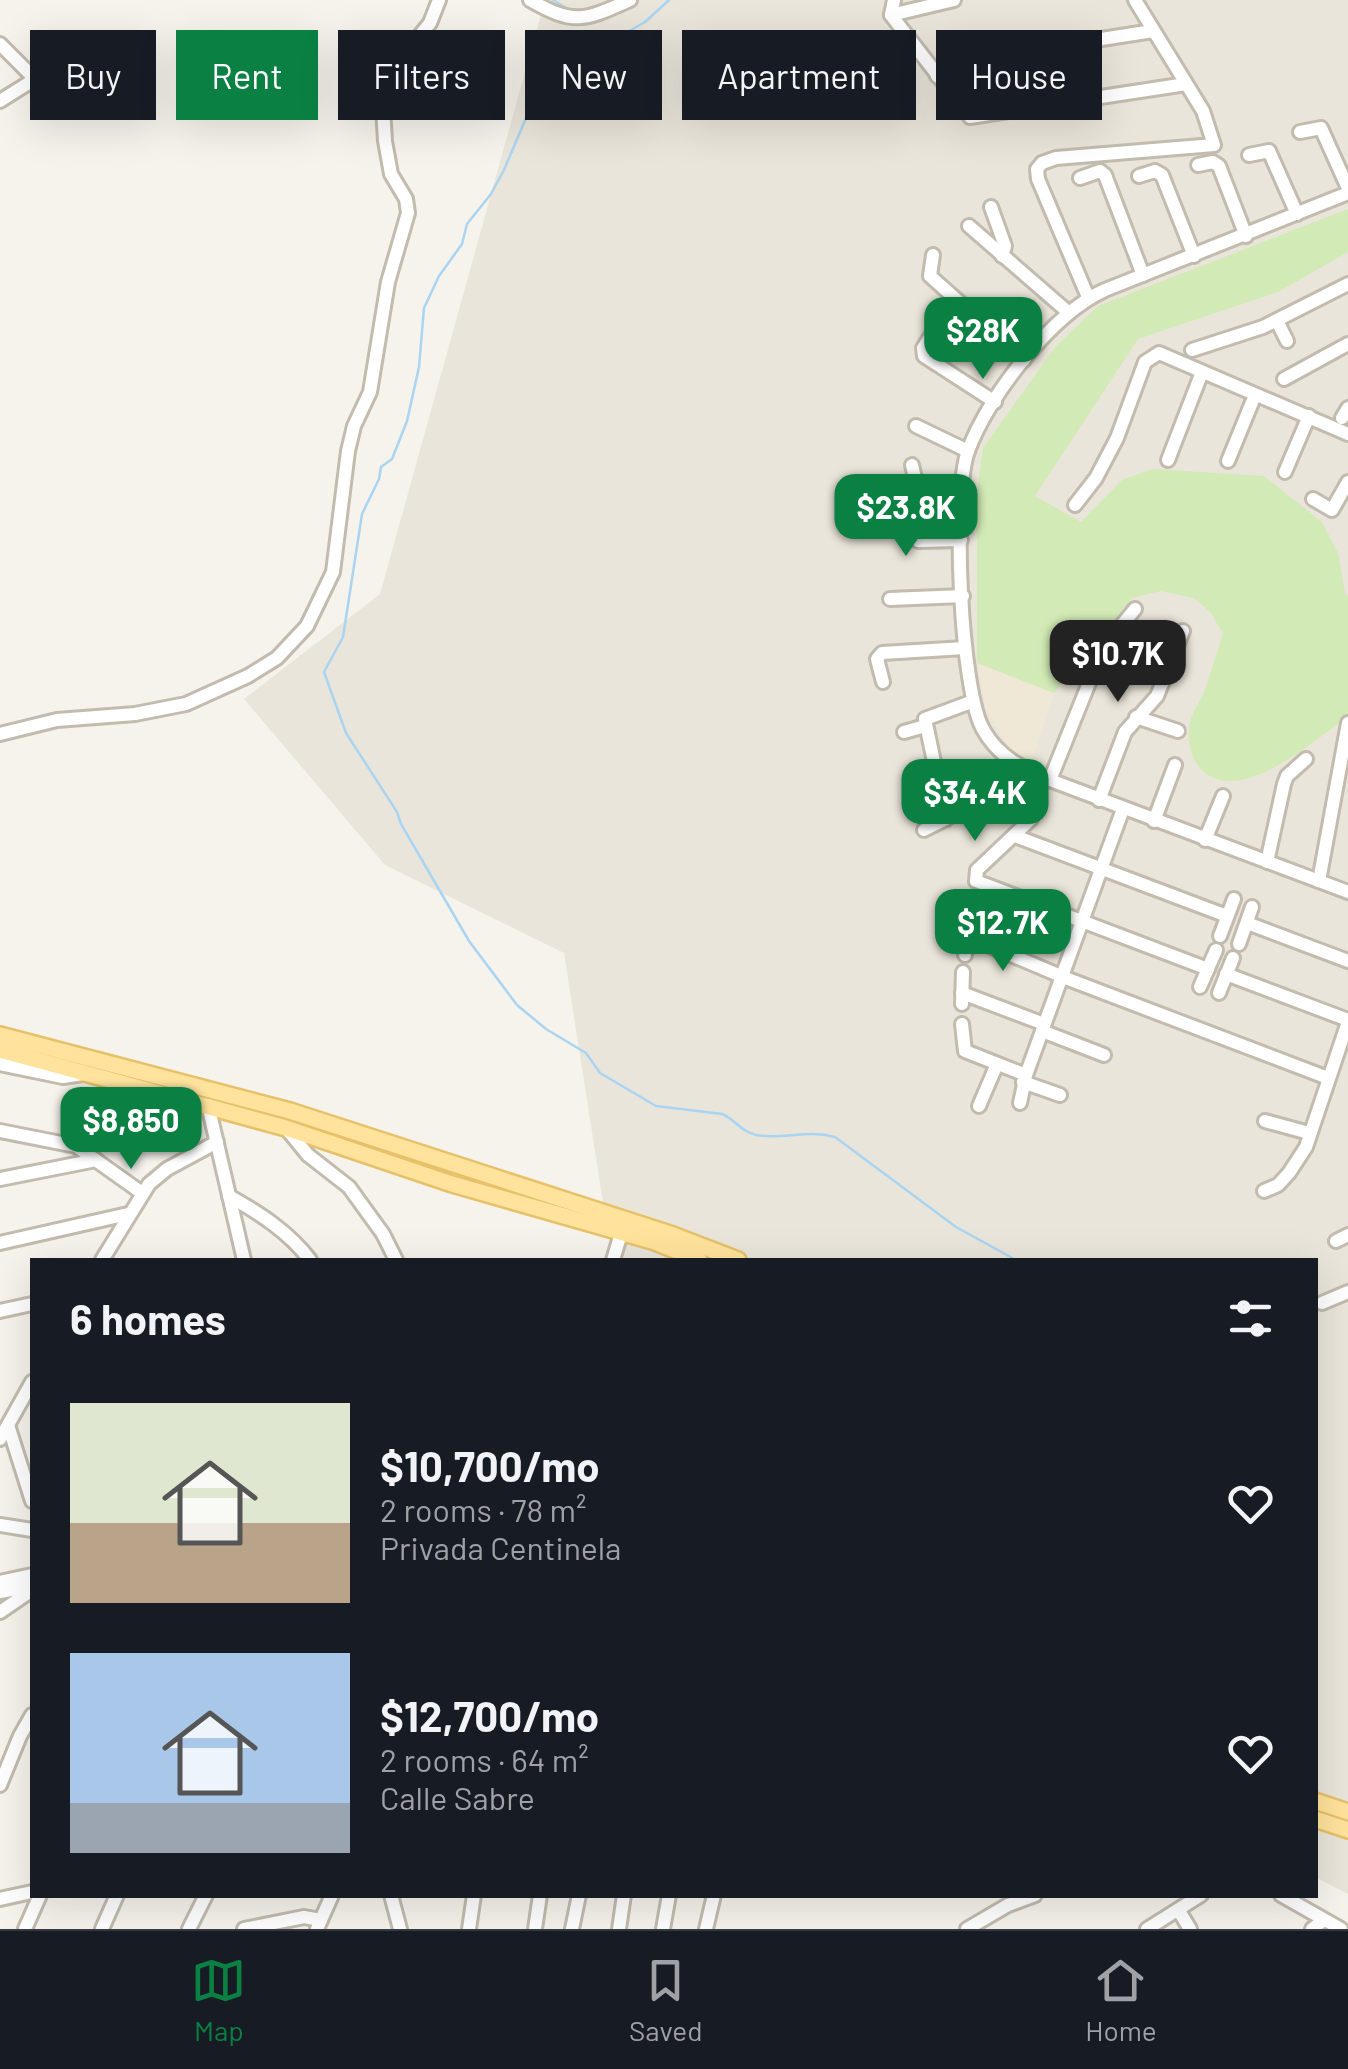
<!DOCTYPE html>
<html lang="en">
<head>
<meta charset="utf-8">
<style>
  :root { --surface:#171b24; --page:#20242c; --text:#f1f3f6; --muted:#9ea1a6; --line:#363941; --accent:#0b8043 }
  body { margin:0; font-family:Barlow,sans-serif; background:var(--page); color:var(--text); height:100vh; display:flex; flex-direction:column; font-size:38px; white-space:nowrap }
  * { box-sizing:border-box; margin:0 }
  p { font-size:32px; color:var(--muted) }
  .icon { flex:none; width:55px; height:55px; fill:none; stroke:currentColor; stroke-width:2; stroke-linecap:round; stroke-linejoin:round }
  .map { position:relative; flex:1; overflow:hidden }
  .details { position:absolute; left:30px; top:1258px; width:1288px; height:640px; display:flex; flex-direction:column; background:var(--surface); border-radius:0px; box-shadow:0 10px 40px #0002 }
  .details>* { flex:none }
  .banner { position:absolute; left:30px; top:30px; width:1290px; height:90px; display:flex; gap:20px }
  .price { position:absolute; translate:-50% -85px; padding:0 22px; border-radius:20px; background:var(--accent); color:#fff; font-size:32px; line-height:65px; filter:drop-shadow(0 2px 5px #0008) }
  .price::after { content:''; position:absolute; left:50%; top:60px; width:30px; height:22px; margin-left:-15px; background:inherit; clip-path:polygon(0 0,100% 0,50% 100%) }
  .price.active { background:#222; color:#fff }
  ul { padding:0; list-style:none }
  li { display:flex; align-items:center; gap:30px; height:250px; padding:0 40px }
  li span { display:grid; place-items:center; flex:none; width:280px; height:200px; border-radius:0px; color:#555 }
  li>.icon { margin-inline-start:auto }
  span .icon { width:120px; height:120px; fill:#fffc; stroke-width:1 }
  li b { font-size:42px }
  h2 { display:flex; justify-content:space-between; align-items:center; height:120px; padding:0 40px; font-size:42px }
  .pill { padding:0 35px; border-radius:0px; background:var(--surface); box-shadow:0 10px 40px #0002; font-size:35px; line-height:90px }
  .pill.active { background:var(--accent); color:#fff }
  .tab-bar { display:flex; justify-content:space-around; align-items:center; height:140px; border-top:2px solid var(--line); background:var(--surface); font-size:28px; color:var(--muted) }
  .tab-bar a { display:grid; justify-items:center; gap:5px }
  .tab-bar .active { color:var(--accent) }
  .map>svg:first-child { display:block }
  .residential { fill:#eae5da }
  .education { fill:#efe8d6 }
  .green { fill:#d2eab5 }
  .lines { fill:none; stroke-linecap:round; stroke-linejoin:round }
  .stream { stroke:#a9d4f2; stroke-width:2.5 }
  .minor-casing { stroke:#c2bbae; stroke-width:18 }
  .major-casing { stroke:#e6c16a; stroke-width:20 }
  .minor { stroke:#fff; stroke-width:12 }
  .major { stroke:#ffe39c; stroke-width:15 }
</style>
</head>
<body>
<div class="map">
<svg width="1348" height="1929" viewBox="0 0 1348 1929">
  <rect width="100%" height="100%" fill="#f6f3ec"/>
  <polygon class="residential" points="545,0 1348,0 1348,1894 1315,1877 1315,1260 612,1260 564,953 385,865 244,699 380,594"/>
  <polygon class="education" points="977,663 1054,693 1031,765 1014,755 986,710"/>
  <path class="green" d="M1348 209V252L1278 292 1138 339 1035 496 1081 522 1122 480 1152 469 1264 476 1322 522 1338 553 1345 593 1348 596V717C1314 740 1236 811 1199 767 1190 757 1187 736 1190 722 1193 710 1202 698 1206 687 1212 669 1217 652 1223 634L1211 613 1194 598 1161 591 1132 598 1054 693 977 663V539L974 515 983 448 1055 347 1098 306Z"/>
  <g class="lines">
    <g class="stream">
      <polyline points="553,0 569,10"/>
      <path d="M669 0 645 22 580 59 573 73 555 86 537 92 504 170 491 194 467 224 462 244 439 276 424 308 419 367 407 421 392 459 381 467 379 479 362 514 343 637 324 672 346 733 397 812 401 824 469 941 517 1005 546 1029 586 1053 600 1073 656 1106 722 1114C735 1119 741 1132 756 1135 784 1140 806 1129 835 1137L956 1227 1016 1260"/>
      <polyline points="581,11 614,0"/>
    </g>
    <defs>
      <g id="minor">
        <path d="M530 0C575 26 585 20 630 0"/>
        <polyline points="894,0 891,15 970,117 1186,84"/>
        <polyline points="891,15 954,0"/>
        <polyline points="0,44 35,79 0,101"/>
        <polyline points="937,76 1037,49 1153,31"/>
        <polyline points="1300,132 1321,128 1348,188"/>
        <polyline points="1249,155 1269,151 1297,214"/>
        <polyline points="1198,165 1213,162 1219,166 1246,236"/>
        <polyline points="1139,176 1155,171 1162,175 1194,256"/>
        <polyline points="1080,178 1100,171 1105,175 1143,275"/>
        <path d="M1348 193 1105 290C1052 314 988 396 968 451 952 494 960 693 984 731 999 757 1023 769 1050 780L1348 892"/>
        <polyline points="991,207 1005,246 1002,256"/>
        <polyline points="969,226 1068,312"/>
        <polyline points="933,255 930,276 1024,360"/>
        <polyline points="1088,297 1038,179 1037,169 1042,163 1056,158 1214,145 1203,111 1135,0"/>
        <polyline points="1277,321 1287,341"/>
        <polyline points="932,334 923,348 924,356 995,402"/>
        <polyline points="1192,350 1263,327 1348,284"/>
        <polyline points="1284,379 1348,344"/>
        <polyline points="1342,418 1348,408"/>
        <polyline points="916,426 968,451"/>
        <polyline points="1168,460 1202,372"/>
        <polyline points="1228,461 1255,395"/>
        <polyline points="912,465 917,487 960,486"/>
        <polyline points="1285,472 1309,416"/>
        <polyline points="1313,499 1332,510 1348,482"/>
        <polyline points="1075,505 1096,478 1117,438 1145,362 1159,353 1348,434"/>
        <polyline points="912,519 914,537 918,541 961,540"/>
        <polyline points="890,599 963,596"/>
        <polyline points="883,682 877,659 882,653 965,648"/>
        <polyline points="1136,717 1178,731"/>
        <polyline points="904,732 925,726"/>
        <polyline points="0,734 57,720 135,714 186,704 248,676 277,658 307,626 333,572 348,451 354,426 370,392 388,282 408,213 406,199 391,174 385,141 382,91 390,72 430,23 439,0"/>
        <polyline points="1050,780 1103,648 1135,609"/>
        <polyline points="1099,800 1125,732 1157,696 1183,631"/>
        <polyline points="946,819 925,719 971,702"/>
        <polyline points="1031,819 977,870 976,881 1208,969"/>
        <polyline points="1154,821 1175,765"/>
        <polyline points="924,830 946,819 1012,762"/>
        <polyline points="1015,836 1227,916"/>
        <polyline points="1205,840 1223,796"/>
        <polyline points="1267,862 1284,784 1287,776 1306,759"/>
        <polyline points="1319,881 1348,723"/>
        <polyline points="1247,923 1348,961"/>
        <polyline points="966,936 1068,979 1328,1078"/>
        <polyline points="1220,936 1234,899"/>
        <polyline points="1239,944 1252,907"/>
        <polyline points="965,955 967,917"/>
        <polyline points="1226,974 1348,1020"/>
        <polyline points="1200,987 1216,950"/>
        <polyline points="962,993 1044,1024"/>
        <polyline points="1219,993 1233,958"/>
        <polyline points="962,1004 963,972"/>
        <polyline points="962,1024 965,1051 1026,1075"/>
        <polyline points="1042,1031 1104,1055"/>
        <polyline points="0,1064 63,1077 83,1074"/>
        <polyline points="1023,1082 1060,1095"/>
        <polyline points="1020,1103 1026,1075 1123,809"/>
        <polyline points="208,1105 244,1260"/>
        <polyline points="979,1106 997,1064"/>
        <polyline points="1265,1121 1309,1133"/>
        <polyline points="286,1128 308,1155 349,1187 383,1234 396,1260"/>
        <polyline points="0,1131 76,1146 142,1193"/>
        <polyline points="0,1179 96,1160"/>
        <polyline points="1264,1191 1278,1185 1289,1173 1306,1147 1348,1022"/>
        <path d="M229 1196C259 1213 289 1232 310 1260"/>
        <polyline points="1336,1241 1348,1235"/>
        <polyline points="0,1243 128,1214"/>
        <polyline points="102,1260 149,1184 167,1169 217,1142"/>
        <polyline points="613,1260 623,1227"/>
        <polyline points="1322,1303 1348,1292"/>
        <polyline points="0,1311 32,1304"/>
        <polyline points="8,1425 32,1501"/>
        <polyline points="0,1439 32,1382"/>
        <polyline points="0,1525 32,1530"/>
        <polyline points="0,1582 32,1575"/>
        <polyline points="0,1592 32,1586"/>
        <polyline points="0,1612 32,1590"/>
        <polyline points="0,1785 20,1736 32,1715"/>
        <polyline points="391,1895 400,1929"/>
        <polyline points="1281,1895 1341,1929"/>
        <polyline points="0,1899 32,1892"/>
        <polyline points="1179,1911 1190,1929"/>
        <polyline points="25,1929 40,1895"/>
        <polyline points="102,1929 117,1895"/>
        <polyline points="189,1929 206,1895"/>
        <polyline points="244,1929 304,1917 321,1920"/>
        <polyline points="317,1929 332,1895"/>
        <polyline points="469,1929 474,1895"/>
        <polyline points="535,1929 540,1895"/>
        <polyline points="572,1929 579,1895"/>
        <polyline points="619,1929 624,1895"/>
        <polyline points="663,1929 669,1895"/>
        <polyline points="706,1929 714,1895"/>
        <polyline points="967,1929 1008,1905 1035,1895"/>
        <polyline points="1147,1929 1201,1895"/>
        <polyline points="1312,1929 1324,1920"/>
      </g>
      <g id="major">
        <polyline points="0,1035 290,1111 673,1235 738,1260"/>
        <polyline points="0,1050 286,1128 452,1184 655,1242 699,1260"/>
        <polyline points="1315,1801 1348,1812"/>
        <polyline points="1315,1819 1348,1830"/>
      </g>
    </defs>
    <use href="#minor" class="minor-casing"/>
    <use href="#major" class="major-casing"/>
    <use href="#minor" class="minor"/>
    <use href="#major" class="major"/>
  </g>
</svg>
<b class="price" style="left:983px;top:382px">$28K</b>
<b class="price" style="left:906px;top:559px">$23.8K</b>
<b class="price active" style="left:1118px;top:705px">$10.7K</b>
<b class="price" style="left:975px;top:844px">$34.4K</b>
<b class="price" style="left:1003px;top:974px">$12.7K</b>
<b class="price" style="left:131px;top:1172px">$8,850</b>
<div class="banner">
<a class="pill">Buy</a>
<a class="pill active">Rent</a>
<a class="pill">Filters</a>
<a class="pill">New</a>
<a class="pill">Apartment</a>
<a class="pill">House</a>
</div>
<section class="details">
<h2>6 homes<svg class="icon" aria-label="filters" viewBox="0 0 24 24"><path d="M4 7h16M4 17h16"/><circle cx="9" cy="7" r="2"/><circle cx="15" cy="17" r="2"/></svg></h2>
<ul>
<li><span style="background:linear-gradient(#dfe7d0 60%,#b9a48a 0)"><svg class="icon" aria-label="home" viewBox="0 0 24 24"><path d="M3 11l9-7 9 7M6 9v11h12V9"/></svg></span><div><b>$10,700/mo</b><p>2 rooms · 78 m²</p><p>Privada Centinela</p></div><svg class="icon" aria-label="heart" viewBox="0 0 24 24"><path d="M12 20l-8-8c-3-5 5-10 8-4 3-6 11-1 8 4z"/></svg></li>
<li><span style="background:linear-gradient(#a9c7e8 75%,#9aa5b1 0)"><svg class="icon" aria-label="home" viewBox="0 0 24 24"><path d="M3 11l9-7 9 7M6 9v11h12V9"/></svg></span><div><b>$12,700/mo</b><p>2 rooms · 64 m²</p><p>Calle Sabre</p></div><svg class="icon" aria-label="heart" viewBox="0 0 24 24"><path d="M12 20l-8-8c-3-5 5-10 8-4 3-6 11-1 8 4z"/></svg></li>
</ul>
</section>
</div>
<nav class="tab-bar">
<a class="active"><svg class="icon" aria-label="map" viewBox="0 0 24 24"><path d="M3 6l6-2 6 2 6-2v14l-6 2-6-2-6 2zM9 4v14M15 6v14"/></svg>Map</a>
<a><svg class="icon" aria-label="saved" viewBox="0 0 24 24"><path d="M7 4h10v16l-5-4-5 4z"/></svg>Saved</a>
<a><svg class="icon" aria-label="home" viewBox="0 0 24 24"><path d="M3 11l9-7 9 7M6 9v11h12V9"/></svg>Home</a>
</nav>
</body>
</html>
